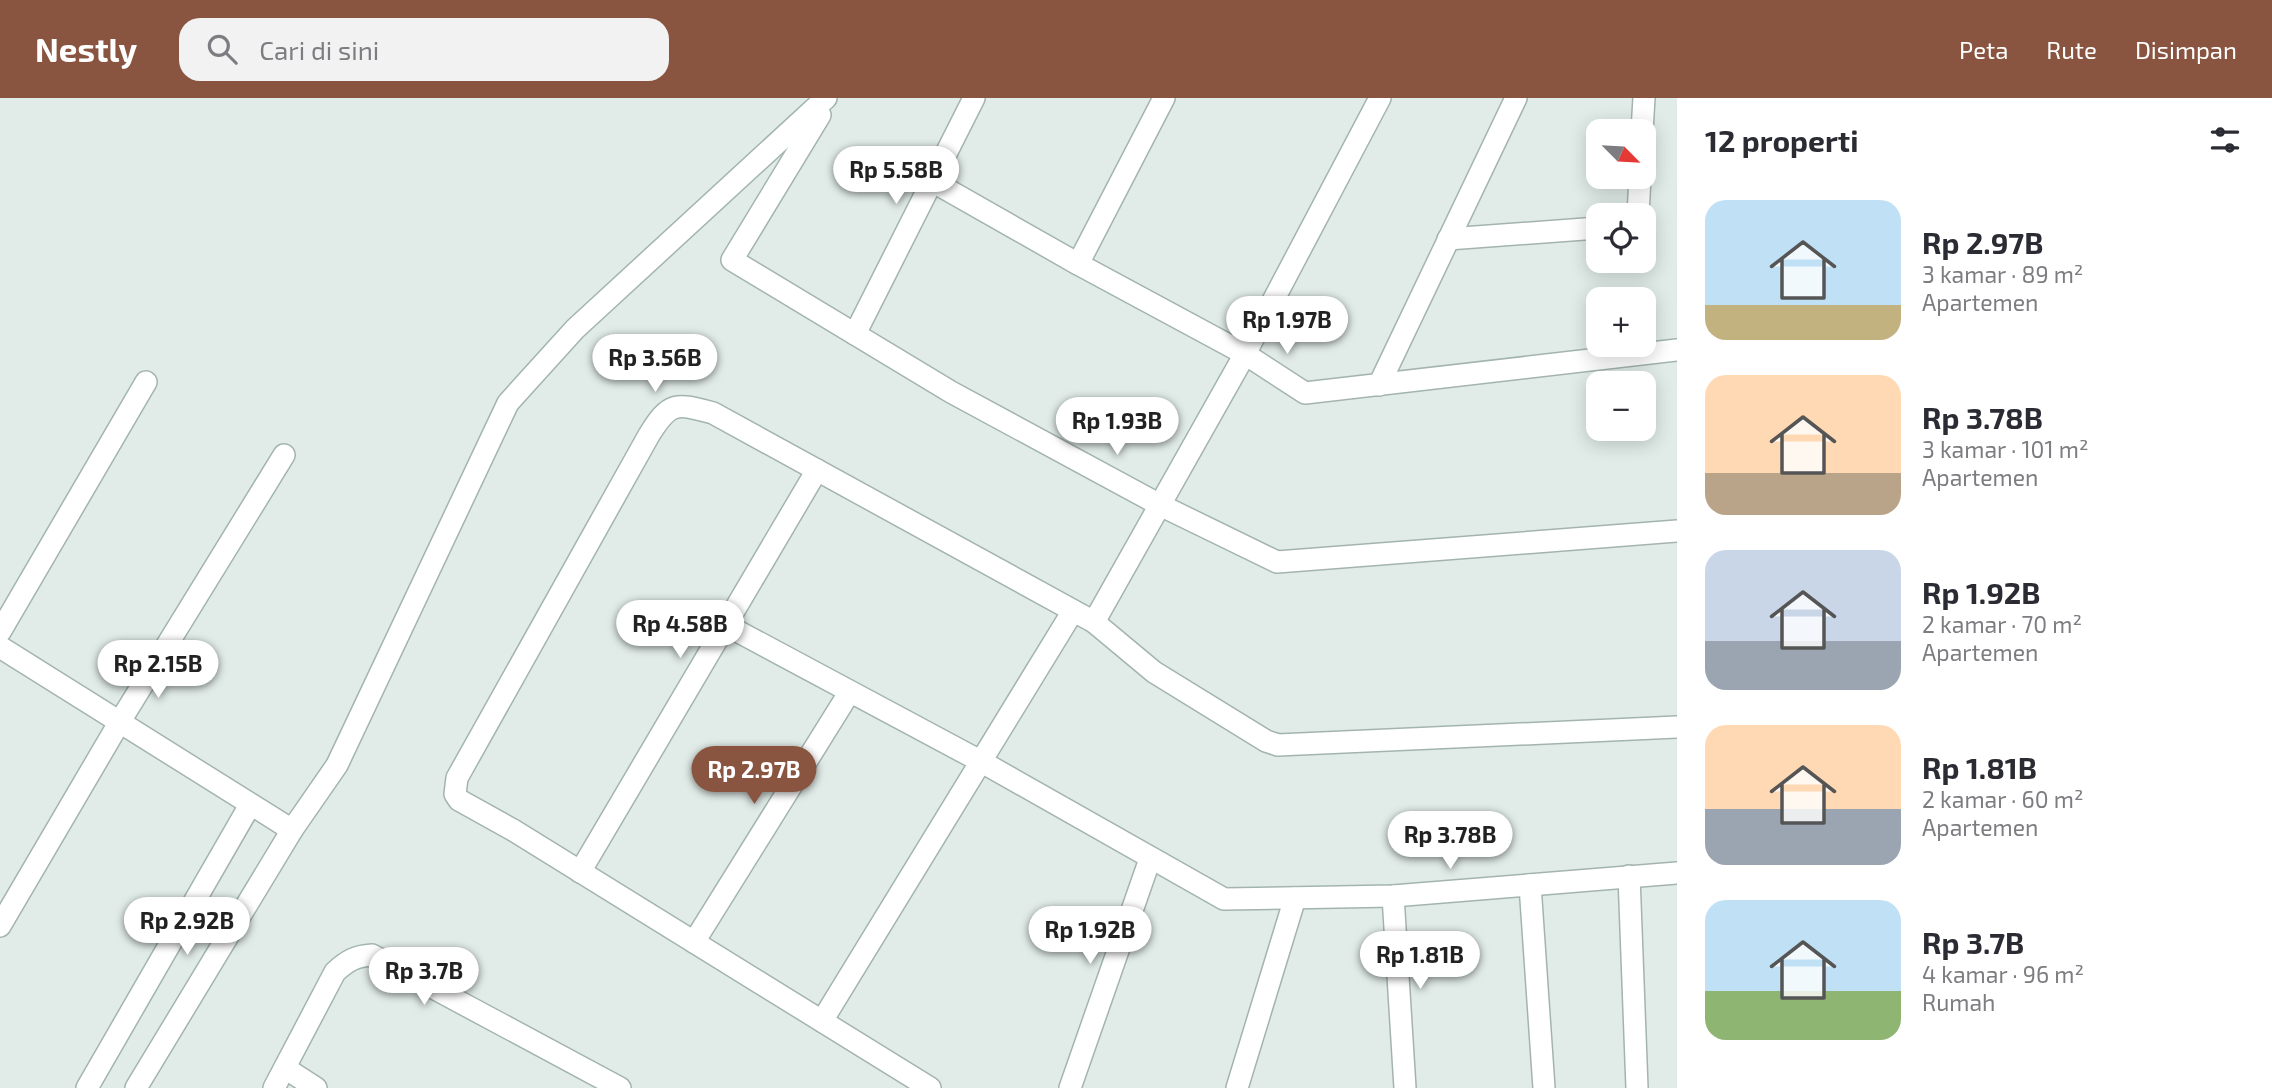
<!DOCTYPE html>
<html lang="id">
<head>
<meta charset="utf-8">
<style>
  :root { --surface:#fff; --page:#f2f2f3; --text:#2b2b33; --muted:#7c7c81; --accent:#895440 }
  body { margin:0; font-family:"Exo 2",sans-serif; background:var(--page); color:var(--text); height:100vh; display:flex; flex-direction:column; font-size:26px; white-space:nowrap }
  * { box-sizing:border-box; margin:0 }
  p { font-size:23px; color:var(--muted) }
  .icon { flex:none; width:38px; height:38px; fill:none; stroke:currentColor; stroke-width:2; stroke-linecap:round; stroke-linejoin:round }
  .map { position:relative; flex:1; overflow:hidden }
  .side { display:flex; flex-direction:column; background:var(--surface); width:595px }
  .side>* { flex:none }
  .needle { width:46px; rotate:114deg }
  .tools { position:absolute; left:1586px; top:21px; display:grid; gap:14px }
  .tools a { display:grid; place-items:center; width:70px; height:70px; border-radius:14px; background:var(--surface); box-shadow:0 4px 18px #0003; font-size:35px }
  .price { position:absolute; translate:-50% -60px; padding:0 16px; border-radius:24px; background:#fff; color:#222; font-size:23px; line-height:46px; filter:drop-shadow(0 2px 4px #0008) }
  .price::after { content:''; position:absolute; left:50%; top:42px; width:21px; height:16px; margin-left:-10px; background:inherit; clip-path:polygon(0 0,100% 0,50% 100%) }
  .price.current { background:var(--accent); color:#fff }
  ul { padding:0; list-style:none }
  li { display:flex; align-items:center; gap:21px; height:175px; padding:0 28px }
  li span { display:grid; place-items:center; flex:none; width:196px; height:140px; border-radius:21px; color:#555 }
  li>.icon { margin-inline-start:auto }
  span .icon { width:84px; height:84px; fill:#fffc; stroke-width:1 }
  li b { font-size:30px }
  h2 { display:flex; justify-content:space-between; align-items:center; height:84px; padding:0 28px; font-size:30px }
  header { display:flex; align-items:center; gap:42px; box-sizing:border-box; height:98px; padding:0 35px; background:var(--accent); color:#fff }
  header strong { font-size:33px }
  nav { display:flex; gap:38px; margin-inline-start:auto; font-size:24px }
  .search { width:490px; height:63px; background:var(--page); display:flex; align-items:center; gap:18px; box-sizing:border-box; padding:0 24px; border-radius:21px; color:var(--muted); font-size:26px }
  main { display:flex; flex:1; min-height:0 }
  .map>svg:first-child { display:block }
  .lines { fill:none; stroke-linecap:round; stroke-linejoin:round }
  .minor-casing { stroke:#a3b4b0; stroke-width:24 }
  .minor { stroke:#fff; stroke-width:21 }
</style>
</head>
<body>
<header>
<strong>Nestly</strong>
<div class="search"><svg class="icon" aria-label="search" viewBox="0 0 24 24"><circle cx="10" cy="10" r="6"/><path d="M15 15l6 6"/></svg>Cari di sini</div>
<nav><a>Peta</a><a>Rute</a><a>Disimpan</a></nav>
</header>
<main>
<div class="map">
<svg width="1677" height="990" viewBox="0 0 1677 990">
  <rect width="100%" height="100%" fill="#e1ece8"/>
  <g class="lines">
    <defs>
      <g id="minor">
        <polyline points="820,17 732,162 951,294 1160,407 1277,464 1677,433"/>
        <polyline points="1642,33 1644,0"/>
        <polyline points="932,83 1078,166 1245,256 1305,295 1677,252"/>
        <polyline points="1638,117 1640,79"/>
        <polyline points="1448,141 1598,130"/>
        <polyline points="1078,166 1164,0"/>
        <polyline points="855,236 974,0"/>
        <polyline points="1379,287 1516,0"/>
        <polyline points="1094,524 1245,256 1380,0"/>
        <polyline points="726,527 982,664 1224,801 1393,798 1677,775"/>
        <polyline points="0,534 146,284"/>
        <polyline points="0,549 292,732"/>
        <polyline points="580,774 817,372"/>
        <polyline points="1629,778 1637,990"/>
        <polyline points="1530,787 1544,990"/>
        <polyline points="1393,798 1405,990"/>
        <polyline points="0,828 119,625 284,357"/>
        <polyline points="694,844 849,595"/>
        <polyline points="822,923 1073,513"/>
        <polyline points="285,970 316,990"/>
        <polyline points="87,990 250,707"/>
        <polyline points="136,990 292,732 337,667 508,305 575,231 826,0"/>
        <path d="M274 990 335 874C347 863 355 858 372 857L620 990"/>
        <path d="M930 990 513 732 459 702 455 696 457 680 649 337C670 303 676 305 713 315L1094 524 1154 574 1266 643 1278 647 1677 629"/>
        <polyline points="1070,990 1150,761"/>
        <polyline points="1237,990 1295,800"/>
      </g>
    </defs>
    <use href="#minor" class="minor-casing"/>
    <use href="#minor" class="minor"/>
  </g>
</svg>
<div class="tools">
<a><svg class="needle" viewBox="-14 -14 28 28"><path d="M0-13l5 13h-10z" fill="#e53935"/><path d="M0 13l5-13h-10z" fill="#7c7c81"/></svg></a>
<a><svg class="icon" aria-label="locate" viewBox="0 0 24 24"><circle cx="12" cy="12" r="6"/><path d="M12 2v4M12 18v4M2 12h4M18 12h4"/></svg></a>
<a>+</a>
<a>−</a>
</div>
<b class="price" style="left:896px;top:108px">Rp 5.58B</b>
<b class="price" style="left:1287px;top:258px">Rp 1.97B</b>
<b class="price" style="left:655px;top:296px">Rp 3.56B</b>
<b class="price" style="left:1117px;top:359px">Rp 1.93B</b>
<b class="price" style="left:680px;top:562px">Rp 4.58B</b>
<b class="price" style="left:158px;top:602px">Rp 2.15B</b>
<b class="price current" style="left:754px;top:708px">Rp 2.97B</b>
<b class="price" style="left:1450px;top:773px">Rp 3.78B</b>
<b class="price" style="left:187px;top:859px">Rp 2.92B</b>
<b class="price" style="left:1090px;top:868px">Rp 1.92B</b>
<b class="price" style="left:1420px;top:893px">Rp 1.81B</b>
<b class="price" style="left:424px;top:909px">Rp 3.7B</b>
</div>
<section class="side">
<h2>12 properti<svg class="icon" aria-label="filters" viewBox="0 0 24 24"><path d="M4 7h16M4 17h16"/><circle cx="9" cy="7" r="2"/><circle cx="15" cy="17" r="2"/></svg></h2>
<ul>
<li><span style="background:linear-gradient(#bfe0f5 75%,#c2b280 0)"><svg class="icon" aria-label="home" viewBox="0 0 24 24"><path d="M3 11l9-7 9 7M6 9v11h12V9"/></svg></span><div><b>Rp 2.97B</b><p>3 kamar · 89 m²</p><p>Apartemen</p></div></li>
<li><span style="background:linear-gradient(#ffd9b3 70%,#b9a48a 0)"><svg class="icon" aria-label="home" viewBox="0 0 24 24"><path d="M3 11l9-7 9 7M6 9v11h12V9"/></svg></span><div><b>Rp 3.78B</b><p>3 kamar · 101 m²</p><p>Apartemen</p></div></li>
<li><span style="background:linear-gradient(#c9d6e8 65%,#9aa5b1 0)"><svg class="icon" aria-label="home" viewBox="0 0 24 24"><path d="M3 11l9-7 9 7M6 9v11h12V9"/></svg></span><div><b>Rp 1.92B</b><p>2 kamar · 70 m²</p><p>Apartemen</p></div></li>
<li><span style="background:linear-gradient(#ffd9b3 60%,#9aa5b1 0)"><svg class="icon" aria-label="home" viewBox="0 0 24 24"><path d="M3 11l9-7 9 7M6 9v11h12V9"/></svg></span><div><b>Rp 1.81B</b><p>2 kamar · 60 m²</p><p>Apartemen</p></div></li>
<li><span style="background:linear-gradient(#bfe0f5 65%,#8fb573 0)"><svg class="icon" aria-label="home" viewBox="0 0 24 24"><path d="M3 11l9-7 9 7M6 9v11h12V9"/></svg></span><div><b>Rp 3.7B</b><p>4 kamar · 96 m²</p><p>Rumah</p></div></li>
</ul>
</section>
</main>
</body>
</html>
